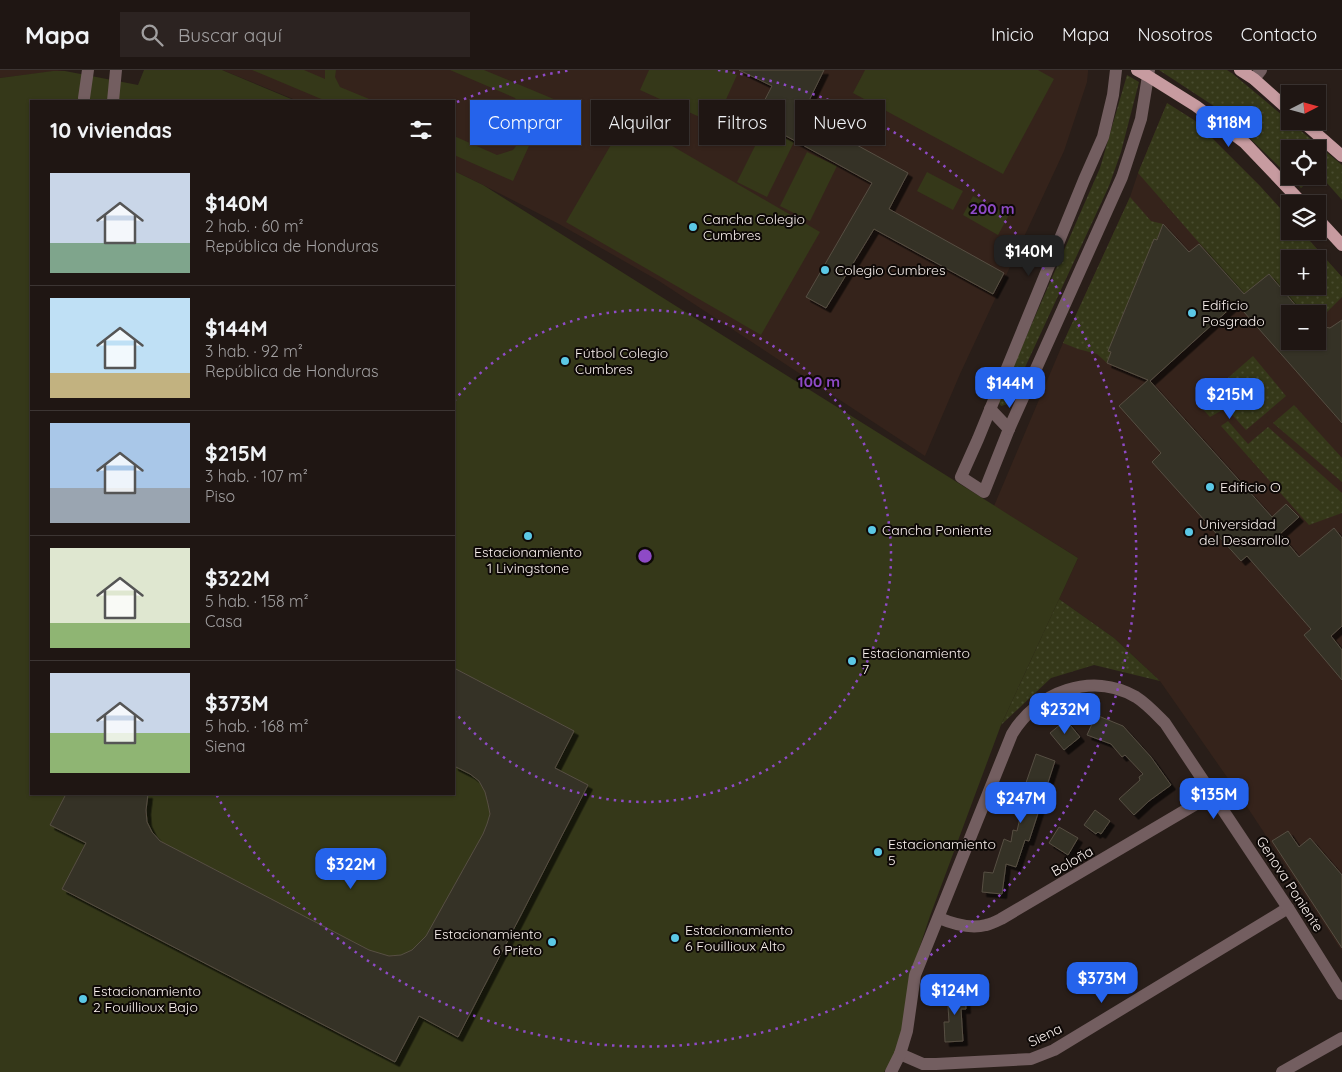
<!DOCTYPE html>
<html lang="es">
<head>
<meta charset="utf-8">
<style>
  :root { --surface:#1f1613; --page:#2c2321; --text:#f1f3f6; --muted:#a19fa0; --line:#3c3533; --accent:#2563eb }
  body { margin:0; font-family:Quicksand,sans-serif; background:var(--page); color:var(--text); height:100vh; display:flex; flex-direction:column; font-size:19px; white-space:nowrap }
  * { box-sizing:border-box; margin:0 }
  p { font-size:16px; color:var(--muted) }
  .icon { flex:none; width:28px; height:28px; fill:none; stroke:currentColor; stroke-width:2; stroke-linecap:round; stroke-linejoin:round }
  .map { position:relative; flex:1; overflow:hidden }
  .drawer { position:absolute; left:30px; top:30px; width:425px; height:695px; display:flex; flex-direction:column; background:var(--surface); border-radius:0px; box-shadow:0 1px 4px #0004,0 0 0 1px var(--line) }
  .drawer>* { flex:none }
  .top-card { position:absolute; left:470px; top:30px; width:475px; height:45px; display:flex; gap:10px }
  .needle { width:32px; rotate:84deg }
  .buttons { position:absolute; left:1281px; top:15px; display:grid; gap:10px }
  .buttons a { display:grid; place-items:center; width:45px; height:45px; border-radius:0px; background:var(--surface); box-shadow:0 1px 4px #0004,0 0 0 1px var(--line); font-size:25px }
  .price { position:absolute; translate:-50% -42px; padding:0 11px; border-radius:10px; background:var(--accent); color:#fff; font-size:16px; line-height:32px; filter:drop-shadow(0 1px 2px #0008) }
  .price::after { content:''; position:absolute; left:50%; top:30px; width:15px; height:11px; margin-left:-8px; background:inherit; clip-path:polygon(0 0,100% 0,50% 100%) }
  .price.active { background:#222; color:#fff }
  ul { padding:0; list-style:none }
  li { display:flex; align-items:center; gap:15px; height:125px; padding:0 20px }
  li+li { border-top:1px solid var(--line) }
  li span { display:grid; place-items:center; flex:none; width:140px; height:100px; border-radius:0px; color:#555 }
  li>.icon { margin-inline-start:auto }
  span .icon { width:60px; height:60px; fill:#fffc; stroke-width:1 }
  li b { font-size:21px }
  h2 { display:flex; justify-content:space-between; align-items:center; height:60px; padding:0 20px; font-size:21px }
  .pill { padding:0 18px; border-radius:0px; background:var(--surface); box-shadow:0 1px 4px #0004,0 0 0 1px var(--line); font-size:18px; line-height:45px }
  .pill.active { background:var(--accent); color:#fff }
  header { display:flex; align-items:center; gap:30px; box-sizing:border-box; height:70px; padding:0 25px; background:var(--surface); border-bottom:1px solid var(--line) }
  header strong { font-size:24px }
  nav { display:flex; gap:28px; margin-inline-start:auto; font-size:18px }
  .search { width:350px; height:45px; background:var(--page); display:flex; align-items:center; gap:12px; box-sizing:border-box; padding:0 18px; border-radius:0px; color:var(--muted); font-size:19px }
  .map>svg:first-child { display:block }
  .built { fill:#35231b; fill-rule:evenodd }
  .green { fill:url(#green-dots); fill-rule:evenodd }
  .pitch { fill:#353819 }
  .building { fill:#363025; stroke:#564f43; filter:url(#shadow) }
  .lines { fill:none; stroke-linecap:round; stroke-linejoin:round }
  .minor { stroke:#735e60; stroke-width:12 }
  .major { stroke:#c79ba0; stroke-width:12 }
  .ring { fill:none; stroke:#8e4ac6; stroke-width:2.5; stroke-dasharray:2.5 5 }
  .poi-dot { fill:#5bc8e6; stroke:#0e0907; stroke-width:2 }
  .labels { text-anchor:middle; dominant-baseline:central; stroke-width:4; stroke-linejoin:round; paint-order:stroke }
  .poi-label { font-size:14px; fill:#fbf2ef; stroke:#0e0907; text-anchor:start }
  .street-label { font-size:14px; fill:#fbf2ef; stroke:#0e0907 }
  .centre { fill:#8e4ac6; stroke:#0e0907; stroke-width:2.5 }
  .ring-label { font-size:15px; text-anchor:middle; font-weight:bold; fill:#8e4ac6; stroke:#0e0907; stroke-width:4; stroke-linejoin:round; paint-order:stroke }
</style>
</head>
<body>
<header>
<strong>Mapa</strong>
<div class="search"><svg class="icon" aria-label="search" viewBox="0 0 24 24"><circle cx="10" cy="10" r="6"/><path d="M15 15l6 6"/></svg>Buscar aquí</div>
<nav><a>Inicio</a><a>Mapa</a><a>Nosotros</a><a>Contacto</a></nav>
</header>
<div class="map">
<svg width="1342" height="1002" viewBox="0 0 1342 1002">
  <defs>
    <pattern id="green-dots" width="8" height="8" patternUnits="userSpaceOnUse" patternTransform="scale(1.25)"><rect width="8" height="8" fill="#353819"/><path d="M2 2h.1M6 6h.1" fill="none" stroke="#494c30" stroke-width="1.8" stroke-linecap="round"/></pattern>
    <filter id="shadow"><feDropShadow dx="4.5" dy="4.5" stdDeviation="0" flood-color="#0009"/></filter>
  </defs>
  <rect width="100%" height="100%" fill="#291e19"/>
  <g class="built">
    <polygon points="0,0 66,0 0,8"/>
    <polygon points="222,0 1088,0 1088,2 1087,12 1064,81 960,304 925,386 659,211 559,154 483,115 454,101 454,31 298,31"/>
    <path d="M1167 33 1194 50 1260 116 1290 149V161H1301L1342 207V881L1236 720 1160 611 1114 568 1059 529 1078 488 994 436 1063 273 1130 127 1138 103ZM1290 189H1318V216H1290ZM1290 244H1318V271H1290Z"/>
  </g>
  <g class="green">
    <polygon points="1159,0 1227,0 1233,4 1342,95 1342,130 1318,103 1318,79 1290,79 1290,106 1314,106 1301,118 1223,42"/>
    <polygon points="1127,5 1139,12 1121,82 1109,116 1008,334 1001,336 998,331 1100,98"/>
    <path d="M1167 33 1194 50 1260 116 1290 149V161H1301L1342 207V227L1318 251V244H1303L1269 204 1244 224 1138 103ZM1290 189H1318V216H1290Z"/>
    <polygon points="1130,127 1151,151 1163,154 1107,293 1097,284 1078,279 1063,273"/>
    <polygon points="1253,286 1286,326 1246,360 1226,338 1210,347 1198,334"/>
    <polygon points="1294,335 1342,388 1342,412 1273,353"/>
    <polygon points="1228,351 1248,374 1268,357 1342,423 1342,443 1309,455 1221,356"/>
    <polygon points="1059,529 1114,568 1160,611 1094,595 1051,608 1001,655"/>
  </g>
  <g class="pitch">
    <polygon points="144,0 222,0 296,31 31,31 31,724 454,724 454,101 483,115 1078,488 1001,655 930,846 910,906 903,959 895,985 884,1002 0,1002 0,8 53,1 65,1 138,15"/>
    <polygon points="252,0 304,0 325,9 325,0 336,0 335,7 340,17 374,31 326,31"/>
    <polygon points="450,0 484,0 556,30 551,41 532,33 537,48 533,67 513,111 454,85 454,66 497,85 513,80 522,68 525,53 522,39 515,28"/>
    <polygon points="649,0 727,0 737,5 715,54 640,20"/>
    <polygon points="865,0 1038,0 1054,9 1003,104 853,23"/>
    <polygon points="626,49 820,162 761,265 566,152"/>
    <polygon points="764,58 794,72 767,127 737,112"/>
    <polygon points="807,82 837,96 810,151 780,136"/>
    <polygon points="927,102 963,121 953,140 917,121"/>
    <polygon points="973,126 1009,145 998,165 963,145"/>
  </g>
  <g class="building">
    <polygon points="739,0 824,0 802,45 908,103 889,139 1004,203 993,224 874,159 826,238 806,227 872,113 755,49 772,16"/>
    <polygon points="1163,154 1189,182 1199,174 1244,224 1269,204 1303,244 1290,244 1290,271 1318,271 1318,256 1330,258 1342,250 1342,353 1236,233 1150,311 1272,447 1286,434 1299,447 1280,464 1299,487 1334,458 1342,468 1342,556 1331,566 1342,580 1342,610 1304,565 1311,559 1247,486 1241,491 1152,392 1161,383 1119,336 1148,310 1107,293 1111,282 1108,281 1154,169 1157,170"/>
    <polygon points="454,598 574,661 555,698 588,715 458,967 419,946 395,992 62,819 86,773 50,755 66,724 148,724 146,740 147,752 152,762 160,771 369,880 389,886 401,885 412,880 426,866 483,764 487,754 490,744 488,734 485,722 479,711 470,704 454,696"/>
    <polygon points="1096,645 1123,656 1151,687 1171,715 1149,731 1134,745 1119,729 1140,710 1139,707 1143,704 1125,685 1122,687 1111,674 1087,665"/>
    <polygon points="1066,650 1080,667 1064,680 1050,663"/>
    <polygon points="1036,684 1055,691 1029,771 1025,770 1016,797 1006,794 1002,824 982,822 984,802 993,803 1004,769 1011,772 1013,760 1017,761 1023,735 1019,733"/>
    <polygon points="1095,740 1110,751 1101,764 1098,762 1096,764 1084,755"/>
    <polygon points="1059,757 1078,768 1068,785 1049,773"/>
    <polygon points="1288,761 1299,777 1310,768 1342,805 1342,878 1272,771"/>
    <polygon points="965,919 966,939 961,939 963,971 945,972 944,952 949,952 947,920"/>
  </g>
  <g class="lines">
    <g class="minor">
      <polyline points="1116,0 1113,25 1103,67 1084,110 978,369 961,407 984,422 1009,359 1122,107 1141,49 1149,0"/>
      <polyline points="1254,9 1261,0"/>
      <polyline points="84,28 88,0"/>
      <polyline points="113,31 116,0"/>
      <polyline points="990,339 1009,359"/>
      <path d="M939 848C953 854 970 859 986 855 991 854 997 851 1001 849L1213 724"/>
      <polyline points="900,984 923,994 936,994 1031,989 1054,980 1288,838"/>
      <path d="M891 1002 900 984 907 961 915 905 1012 664C1037 622 1092 601 1136 627 1147 634 1156 644 1165 653L1288 838 1342 924"/>
      <polyline points="1282,1002 1342,968"/>
    </g>
    <g class="major">
      <polyline points="1137,0 1148,6 1196,36 1245,73 1303,134"/>
      <polyline points="1240,0 1254,9 1290,41"/>
      <polyline points="1302,51 1342,86"/>
      <polyline points="1318,149 1342,175"/>
    </g>
  </g>
  <g class="ring">
    <path d="M454 331A246 246 0 1 1 454 641"/>
    <path d="M457 32A491 491 0 0 1 572 0M718 0A491 491 0 1 1 216 724"/>
  </g>
  <g class="poi-dot">
    <circle cx="693" cy="157" r="5"/>
    <circle cx="825" cy="200" r="5"/>
    <circle cx="1192" cy="243" r="5"/>
    <circle cx="565" cy="291" r="5"/>
    <circle cx="1210" cy="417" r="5"/>
    <circle cx="872" cy="460" r="5"/>
    <circle cx="1189" cy="462" r="5"/>
    <circle cx="528" cy="466" r="5"/>
    <circle cx="852" cy="591" r="5"/>
    <circle cx="878" cy="782" r="5"/>
    <circle cx="675" cy="868" r="5"/>
    <circle cx="552" cy="872" r="5"/>
    <circle cx="83" cy="929" r="5"/>
  </g>
  <g class="labels">
    <g class="poi-label">
      <text x="703" y="149">Cancha Colegio<tspan x="703" dy="16">Cumbres</tspan></text>
      <text x="835" y="200">Colegio Cumbres</text>
      <text x="1202" y="235">Edificio<tspan x="1202" dy="16">Posgrado</tspan></text>
      <text x="575" y="283">Fútbol Colegio<tspan x="575" dy="16">Cumbres</tspan></text>
      <text x="1220" y="417">Edificio O</text>
      <text x="1199" y="454">Universidad<tspan x="1199" dy="16">del Desarrollo</tspan></text>
      <text x="882" y="460">Cancha Poniente</text>
      <text x="528" y="482" text-anchor="middle">Estacionamiento<tspan x="528" dy="16">1 Livingstone</tspan></text>
      <text x="862" y="583">Estacionamiento<tspan x="862" dy="16">7</tspan></text>
      <text x="888" y="774">Estacionamiento<tspan x="888" dy="16">5</tspan></text>
      <text x="685" y="860">Estacionamiento<tspan x="685" dy="16">6 Fouillioux Alto</tspan></text>
      <text x="542" y="864" text-anchor="end">Estacionamiento<tspan x="542" dy="16">6 Prieto</tspan></text>
      <text x="93" y="921">Estacionamiento<tspan x="93" dy="16">2 Fouillioux Bajo</tspan></text>
    </g>
    <g class="street-label">
      <text transform="translate(1072 791) rotate(-30)">Boloña</text>
      <text transform="translate(1290 814) rotate(57)">Genova Poniente</text>
      <text transform="translate(1045 965) rotate(-26)">Siena</text>
    </g>
  </g>
  <circle cx="645" cy="486" r="8" class="centre"/>
  <g class="ring-label">
    <text x="992" y="144">200 m</text>
    <text x="819" y="317">100 m</text>
  </g>
</svg>
<div class="buttons">
<a><svg class="needle" viewBox="-14 -14 28 28"><path d="M0-13l5 13h-10z" fill="#e53935"/><path d="M0 13l5-13h-10z" fill="#a19fa0"/></svg></a>
<a><svg class="icon" aria-label="locate" viewBox="0 0 24 24"><circle cx="12" cy="12" r="6"/><path d="M12 2v4M12 18v4M2 12h4M18 12h4"/></svg></a>
<a><svg class="icon" aria-label="layers" viewBox="0 0 24 24"><path d="M12 4l9 5-9 5-9-5zM3 14l9 5 9-5"/></svg></a>
<a>+</a>
<a>−</a>
</div>
<b class="price" style="left:1229px;top:78px">$118M</b>
<b class="price active" style="left:1029px;top:207px">$140M</b>
<b class="price" style="left:1010px;top:339px">$144M</b>
<b class="price" style="left:1230px;top:350px">$215M</b>
<b class="price" style="left:1065px;top:665px">$232M</b>
<b class="price" style="left:1214px;top:750px">$135M</b>
<b class="price" style="left:1021px;top:754px">$247M</b>
<b class="price" style="left:351px;top:820px">$322M</b>
<b class="price" style="left:1102px;top:934px">$373M</b>
<b class="price" style="left:955px;top:946px">$124M</b>
<div class="top-card">
<a class="pill active">Comprar</a>
<a class="pill">Alquilar</a>
<a class="pill">Filtros</a>
<a class="pill">Nuevo</a>
</div>
<section class="drawer">
<h2>10 viviendas<svg class="icon" aria-label="filters" viewBox="0 0 24 24"><path d="M4 7h16M4 17h16"/><circle cx="9" cy="7" r="2"/><circle cx="15" cy="17" r="2"/></svg></h2>
<ul>
<li><span style="background:linear-gradient(#c9d6e8 70%,#7fa58c 0)"><svg class="icon" aria-label="home" viewBox="0 0 24 24"><path d="M3 11l9-7 9 7M6 9v11h12V9"/></svg></span><div><b>$140M</b><p>2 hab. · 60 m²</p><p>República de Honduras</p></div></li>
<li><span style="background:linear-gradient(#bfe0f5 75%,#c2b280 0)"><svg class="icon" aria-label="home" viewBox="0 0 24 24"><path d="M3 11l9-7 9 7M6 9v11h12V9"/></svg></span><div><b>$144M</b><p>3 hab. · 92 m²</p><p>República de Honduras</p></div></li>
<li><span style="background:linear-gradient(#a9c7e8 65%,#9aa5b1 0)"><svg class="icon" aria-label="home" viewBox="0 0 24 24"><path d="M3 11l9-7 9 7M6 9v11h12V9"/></svg></span><div><b>$215M</b><p>3 hab. · 107 m²</p><p>Piso</p></div></li>
<li><span style="background:linear-gradient(#dfe7d0 75%,#8fb573 0)"><svg class="icon" aria-label="home" viewBox="0 0 24 24"><path d="M3 11l9-7 9 7M6 9v11h12V9"/></svg></span><div><b>$322M</b><p>5 hab. · 158 m²</p><p>Casa</p></div></li>
<li><span style="background:linear-gradient(#c9d6e8 60%,#8fb573 0)"><svg class="icon" aria-label="home" viewBox="0 0 24 24"><path d="M3 11l9-7 9 7M6 9v11h12V9"/></svg></span><div><b>$373M</b><p>5 hab. · 168 m²</p><p>Siena</p></div></li>
</ul>
</section>
</div>
</body>
</html>
